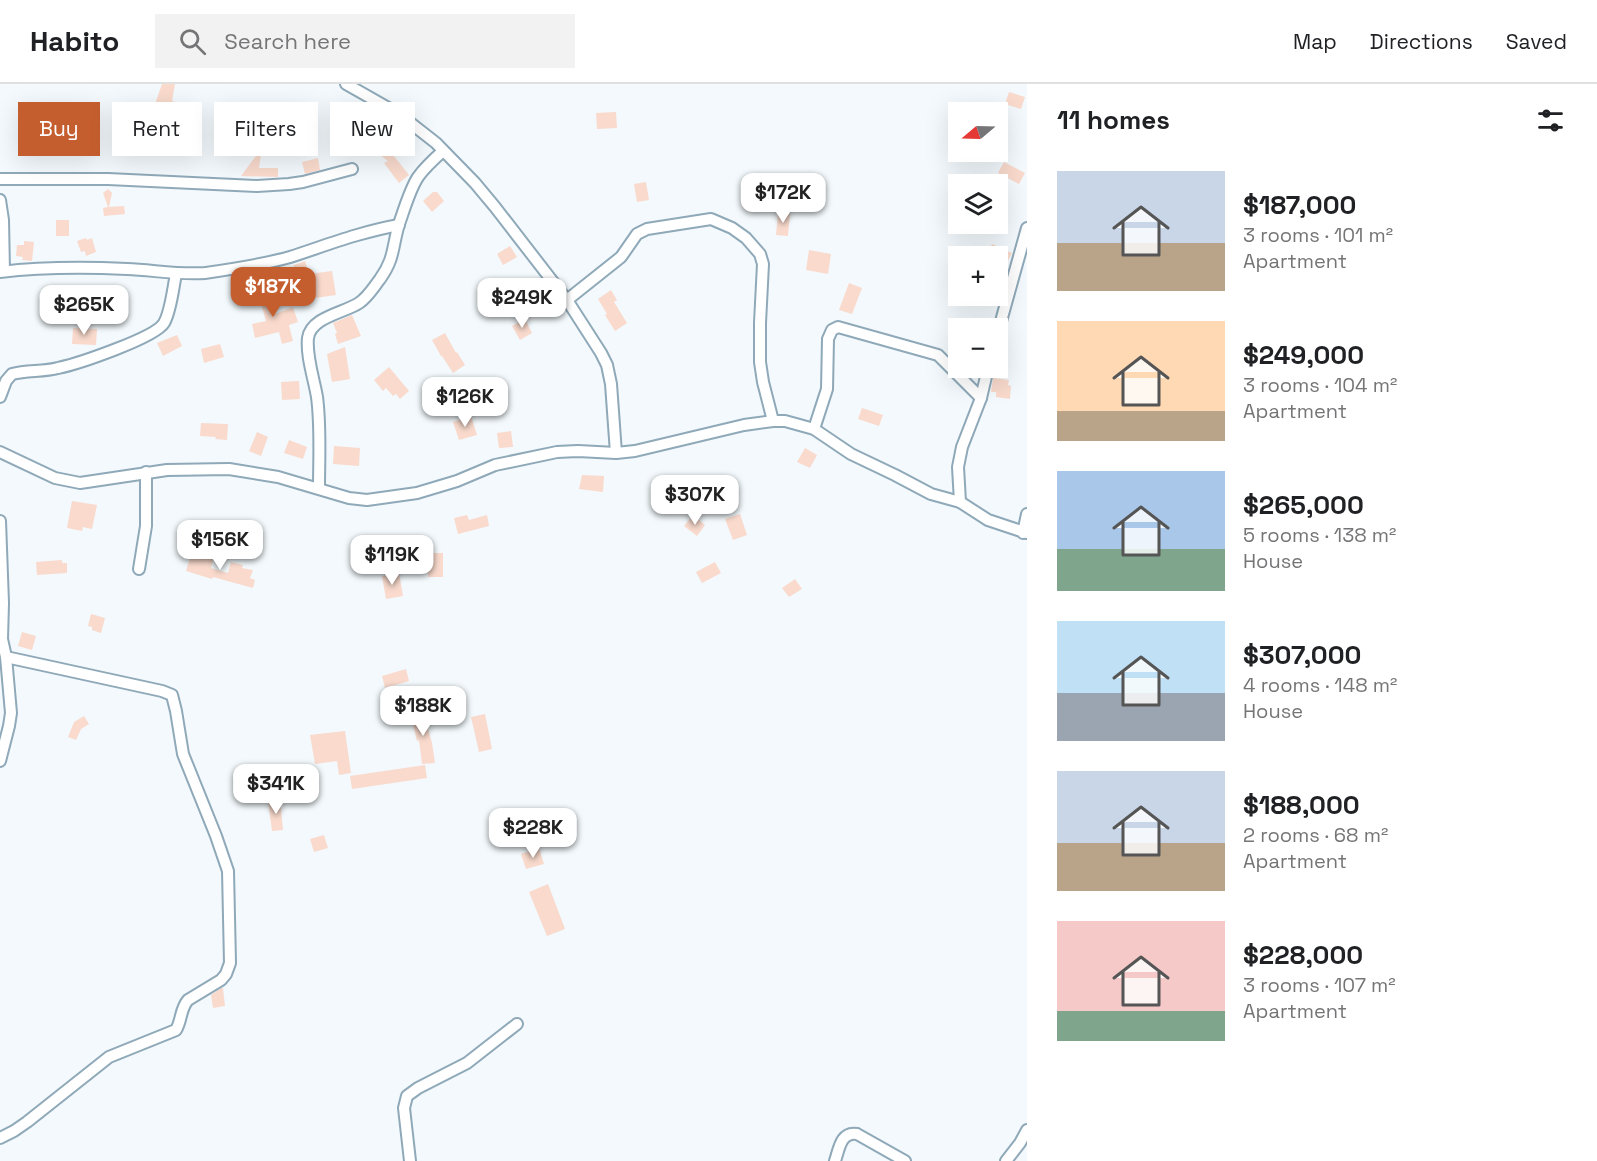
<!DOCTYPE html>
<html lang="en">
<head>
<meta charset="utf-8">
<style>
  :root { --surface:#fff; --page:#f2f2f2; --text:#202124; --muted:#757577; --line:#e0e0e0; --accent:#c45e2e }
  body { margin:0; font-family:"Space Grotesk",sans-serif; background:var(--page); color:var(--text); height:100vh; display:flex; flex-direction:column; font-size:22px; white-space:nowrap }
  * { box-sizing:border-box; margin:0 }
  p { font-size:20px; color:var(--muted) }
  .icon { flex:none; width:33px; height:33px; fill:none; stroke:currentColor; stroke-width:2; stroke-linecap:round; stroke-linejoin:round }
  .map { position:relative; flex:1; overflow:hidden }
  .drawer { display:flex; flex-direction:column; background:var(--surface); width:570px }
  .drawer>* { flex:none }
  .hud { position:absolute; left:18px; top:18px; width:570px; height:54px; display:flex; gap:12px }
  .needle { width:39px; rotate:251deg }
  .controls { position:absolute; left:948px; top:18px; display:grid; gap:12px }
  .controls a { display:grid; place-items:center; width:60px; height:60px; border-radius:0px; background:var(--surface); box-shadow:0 6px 24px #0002; font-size:30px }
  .price { position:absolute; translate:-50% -51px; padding:0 14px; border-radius:12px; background:#fff; color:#222; font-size:20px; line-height:39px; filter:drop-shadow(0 2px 3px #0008) }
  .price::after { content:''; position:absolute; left:50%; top:36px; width:18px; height:14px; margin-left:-9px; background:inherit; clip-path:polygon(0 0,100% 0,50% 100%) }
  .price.active { background:var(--accent); color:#fff }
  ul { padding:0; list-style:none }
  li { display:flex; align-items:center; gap:18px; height:150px; padding:0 30px }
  li span { display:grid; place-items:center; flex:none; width:168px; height:120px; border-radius:0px; color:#555 }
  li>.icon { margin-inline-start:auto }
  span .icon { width:72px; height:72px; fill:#fffc; stroke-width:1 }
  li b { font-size:26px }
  h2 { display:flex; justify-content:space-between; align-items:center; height:72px; padding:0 30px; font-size:26px }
  .tag { padding:0 21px; border-radius:0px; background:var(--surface); box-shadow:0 6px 24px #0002; font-size:21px; line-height:54px }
  .tag.active { background:var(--accent); color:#fff }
  header { display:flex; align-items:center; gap:36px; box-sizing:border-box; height:84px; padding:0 30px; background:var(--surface); border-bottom:2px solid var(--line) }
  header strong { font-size:28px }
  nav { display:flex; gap:33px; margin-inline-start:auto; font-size:21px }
  .search { width:420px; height:54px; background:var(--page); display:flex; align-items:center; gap:15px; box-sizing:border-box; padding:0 21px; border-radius:0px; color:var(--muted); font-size:22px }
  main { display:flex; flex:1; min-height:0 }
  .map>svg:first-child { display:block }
  .building { fill:#f9dacd }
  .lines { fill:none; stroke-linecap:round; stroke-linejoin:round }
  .street-casing { stroke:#8fa9b9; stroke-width:14 }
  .street { stroke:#fff; stroke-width:10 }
</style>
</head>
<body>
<header>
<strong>Habito</strong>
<div class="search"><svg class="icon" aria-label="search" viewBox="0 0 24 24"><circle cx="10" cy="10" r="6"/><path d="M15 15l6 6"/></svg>Search here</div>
<nav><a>Map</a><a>Directions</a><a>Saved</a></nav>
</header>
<main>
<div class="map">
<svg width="1027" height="1077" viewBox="0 0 1027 1077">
  <rect width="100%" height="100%" fill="#f3f9fc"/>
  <g class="building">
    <polygon points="162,0 175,0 172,17 181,20 177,34 153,26"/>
    <polygon points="1009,8 1025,13 1021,25 1005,20"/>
    <polygon points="616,28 617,44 597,45 596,29"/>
    <polygon points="257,45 258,50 266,50 267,62 262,63 259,84 278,84 278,93 241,92 258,69 247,70 245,46"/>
    <polygon points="382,59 386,62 409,91 399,99 384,79 388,77 376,68"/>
    <polygon points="318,74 320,86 305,90 302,78"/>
    <polygon points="1004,78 1025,89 1019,100 998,89"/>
    <polygon points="646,98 649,116 637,118 634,100"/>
    <polygon points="108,105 112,109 109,123 124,122 125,130 104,132 103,124 108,123 103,109"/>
    <polygon points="433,108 437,108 444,117 432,128 423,117"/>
    <polygon points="778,129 790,130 788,152 776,151"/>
    <rect x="56" y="136" width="13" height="16"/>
    <polygon points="86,154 87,156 92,154 96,168 86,172 85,167 81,168 77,157"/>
    <polygon points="24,157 34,158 32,177 22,176 23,173 16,172 17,161 24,161"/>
    <polygon points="992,160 1012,169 1005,182 998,179 998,171 989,167"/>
    <polygon points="510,162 517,173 503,181 497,170"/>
    <polygon points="809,166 831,170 828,190 806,186"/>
    <polygon points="305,177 309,190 332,187 336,211 308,215 304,195 284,201 279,187 294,183 294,181"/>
    <polygon points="509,196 522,211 515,218 509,211 507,213 500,204"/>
    <polygon points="849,199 862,204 852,230 839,226"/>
    <polygon points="268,201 270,218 272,218 275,230 293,223 298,238 289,241 293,257 282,260 279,248 255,254 252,240 266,237 260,216 256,217 254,203"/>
    <polygon points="611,206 617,216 614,218 627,239 615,247 605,231 607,230 598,215"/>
    <polygon points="352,231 361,252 338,260 335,250 337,249 333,239"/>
    <polygon points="525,235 532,249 520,256 512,242"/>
    <polygon points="73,244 97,245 96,261 72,260"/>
    <polygon points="445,249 456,269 457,268 465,281 453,289 442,272 441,272 432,256"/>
    <polygon points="177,251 182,262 163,272 157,259"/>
    <polygon points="220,260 224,273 204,279 201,265"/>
    <polygon points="345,263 350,295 332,298 327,270"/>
    <polygon points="389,283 409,307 400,315 396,310 393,312 386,304 383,307 374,296"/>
    <polygon points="993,294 1009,296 1008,301 1011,302 1010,315 996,313 996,308 991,308"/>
    <polygon points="299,297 300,315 282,316 281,298"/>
    <polygon points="862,324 883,331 879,342 858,335"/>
    <polygon points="471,332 477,351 459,356 453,338"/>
    <polygon points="201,339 228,340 227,356 215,355 216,353 200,352"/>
    <polygon points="511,347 513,363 499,364 497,349"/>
    <polygon points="257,348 268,353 261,372 249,367"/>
    <polygon points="289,356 307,363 303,375 284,369"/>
    <polygon points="334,362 360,364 359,382 333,380"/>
    <polygon points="805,364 817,371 810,384 797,378"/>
    <polygon points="582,391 604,392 603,408 579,405"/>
    <polygon points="72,417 97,421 92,445 83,443 82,447 67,444"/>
    <polygon points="740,430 747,451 733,456 725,435"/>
    <polygon points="467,431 469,436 487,431 489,442 458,450 454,434"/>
    <polygon points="693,431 705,441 697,452 684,442"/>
    <polygon points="192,468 213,476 211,484 228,489 231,478 243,481 242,484 253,486 250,494 255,496 253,504 213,493 212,495 186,487"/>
    <polygon points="427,469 443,469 443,493 428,493"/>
    <polygon points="62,476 62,479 67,479 67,489 37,491 36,478"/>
    <polygon points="715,478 721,489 702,499 696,488"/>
    <polygon points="399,489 403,512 386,515 382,492"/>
    <polygon points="795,495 802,505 789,513 782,504"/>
    <polygon points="91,530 105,534 101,549 92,546 92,543 88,542"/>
    <polygon points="22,548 36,552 32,566 18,562"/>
    <polygon points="406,585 409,597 385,604 382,592"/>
    <polygon points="422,624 432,659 435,679 422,680 419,656 417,657 412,636 416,635 414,625"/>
    <polygon points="485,630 492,665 479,668 471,633"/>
    <polygon points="84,632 89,640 81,645 76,656 68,653 74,638"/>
    <polygon points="345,647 351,689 339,691 337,677 315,680 310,651"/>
    <polygon points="425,681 427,694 352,705 350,692"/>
    <polygon points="280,715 283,746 272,747 268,717"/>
    <polygon points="324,751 328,764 314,768 310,755"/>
    <polygon points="539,764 544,780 526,785 521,770"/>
    <polygon points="548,800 565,845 547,852 529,808"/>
    <polygon points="221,904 223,904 225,922 213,924 211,911"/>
  </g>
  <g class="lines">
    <defs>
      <g id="street">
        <polyline points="346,0 399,30 436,59 475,99 495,123 567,216 601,269 607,281 611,300 616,369"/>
        <polyline points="0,95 108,95 257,102 289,100 303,98 352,85"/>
        <polyline points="0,116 3,136 4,187"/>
        <path d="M0 188C42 183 85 183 127 185 153 186 179 191 205 189 233 185 262 181 290 173 327 161 360 148 399 141"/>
        <polyline points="567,216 621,173 637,150 647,145 711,135 732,144 746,154 760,170 763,180 760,239 760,278 763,298 773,337"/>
        <polyline points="998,248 1027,144"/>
        <path d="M0 313 6 297 12 290C27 286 43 288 58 284 77 280 155 254 164 239 171 227 173 204 176 190"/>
        <polyline points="814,345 827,305 828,255 832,246 838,243 938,271 981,314"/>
        <polyline points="0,368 55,394 80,399 167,386 229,385 278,393 349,414 367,416 417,409 457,397 495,381 557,368 578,367 616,369 635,367 744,341 773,337 785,337 814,345 851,370 895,391 931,410 960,418 988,436 1027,449"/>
        <path d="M319 404C319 374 321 343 317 313 314 295 306 272 308 254 311 233 344 229 359 219 368 213 373 204 380 195 395 174 392 163 399 140 404 126 410 105 418 93 425 83 434 75 443 67"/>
        <polyline points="960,418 958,383 962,363 981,314 988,284"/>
        <polyline points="0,437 3,519 2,555 6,573 11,629 9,642 0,677"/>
        <polyline points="1023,449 1027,430"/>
        <polyline points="139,485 146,442 146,388"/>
        <path d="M0 1054 14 1047 27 1038 109 973 176 946C182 936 180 925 188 916L221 896 226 890 230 879 228 787 216 752 183 670 176 627 172 611 162 607 6 573"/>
        <polyline points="410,1077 404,1024 407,1012 418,1004 467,979 517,940"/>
        <path d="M835 1077C839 1065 841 1047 857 1050L905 1077"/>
        <polyline points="1006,1077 1020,1059 1027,1046"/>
      </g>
    </defs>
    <use href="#street" class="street-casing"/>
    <use href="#street" class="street"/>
  </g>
</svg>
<div class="controls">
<a><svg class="needle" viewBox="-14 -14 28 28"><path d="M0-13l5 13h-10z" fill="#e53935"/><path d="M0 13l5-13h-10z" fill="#757577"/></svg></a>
<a><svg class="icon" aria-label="layers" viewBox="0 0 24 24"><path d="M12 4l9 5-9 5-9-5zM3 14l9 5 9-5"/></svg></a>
<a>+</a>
<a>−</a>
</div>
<b class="price" style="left:783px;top:140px">$172K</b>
<b class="price active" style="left:273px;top:234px">$187K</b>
<b class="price" style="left:522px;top:245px">$249K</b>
<b class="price" style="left:84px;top:252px">$265K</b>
<b class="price" style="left:465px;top:344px">$126K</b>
<b class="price" style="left:695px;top:442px">$307K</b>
<b class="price" style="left:220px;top:487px">$156K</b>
<b class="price" style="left:392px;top:502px">$119K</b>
<b class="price" style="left:423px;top:653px">$188K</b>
<b class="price" style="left:276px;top:731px">$341K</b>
<b class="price" style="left:533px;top:775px">$228K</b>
<div class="hud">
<a class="tag active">Buy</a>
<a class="tag">Rent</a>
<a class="tag">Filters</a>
<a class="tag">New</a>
</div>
</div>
<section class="drawer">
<h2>11 homes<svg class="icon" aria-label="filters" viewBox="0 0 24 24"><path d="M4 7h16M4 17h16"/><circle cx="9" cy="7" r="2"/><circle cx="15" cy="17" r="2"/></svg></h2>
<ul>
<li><span style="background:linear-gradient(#c9d6e8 60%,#b9a48a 0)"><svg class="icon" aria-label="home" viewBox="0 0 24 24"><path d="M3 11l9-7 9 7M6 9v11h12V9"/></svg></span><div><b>$187,000</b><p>3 rooms · 101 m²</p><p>Apartment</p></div></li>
<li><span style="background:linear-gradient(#ffd9b3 75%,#b9a48a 0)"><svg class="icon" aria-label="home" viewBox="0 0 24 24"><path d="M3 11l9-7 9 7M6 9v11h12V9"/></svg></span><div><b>$249,000</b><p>3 rooms · 104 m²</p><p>Apartment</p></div></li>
<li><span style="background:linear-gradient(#a9c7e8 65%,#7fa58c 0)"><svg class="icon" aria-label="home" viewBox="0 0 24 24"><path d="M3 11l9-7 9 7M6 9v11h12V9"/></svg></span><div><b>$265,000</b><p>5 rooms · 138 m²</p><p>House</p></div></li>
<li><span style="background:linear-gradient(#bfe0f5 60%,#9aa5b1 0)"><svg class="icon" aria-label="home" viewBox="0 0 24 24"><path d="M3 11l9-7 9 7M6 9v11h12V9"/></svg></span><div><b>$307,000</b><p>4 rooms · 148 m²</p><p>House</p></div></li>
<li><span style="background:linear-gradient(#c9d6e8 60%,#b9a48a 0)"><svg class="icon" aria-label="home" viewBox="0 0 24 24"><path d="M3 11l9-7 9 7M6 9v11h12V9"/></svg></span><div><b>$188,000</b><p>2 rooms · 68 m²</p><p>Apartment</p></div></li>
<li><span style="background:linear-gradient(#f6c9c9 75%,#7fa58c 0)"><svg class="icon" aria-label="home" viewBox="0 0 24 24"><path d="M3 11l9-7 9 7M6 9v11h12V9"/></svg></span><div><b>$228,000</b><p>3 rooms · 107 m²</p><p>Apartment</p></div></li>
</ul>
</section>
</main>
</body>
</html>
